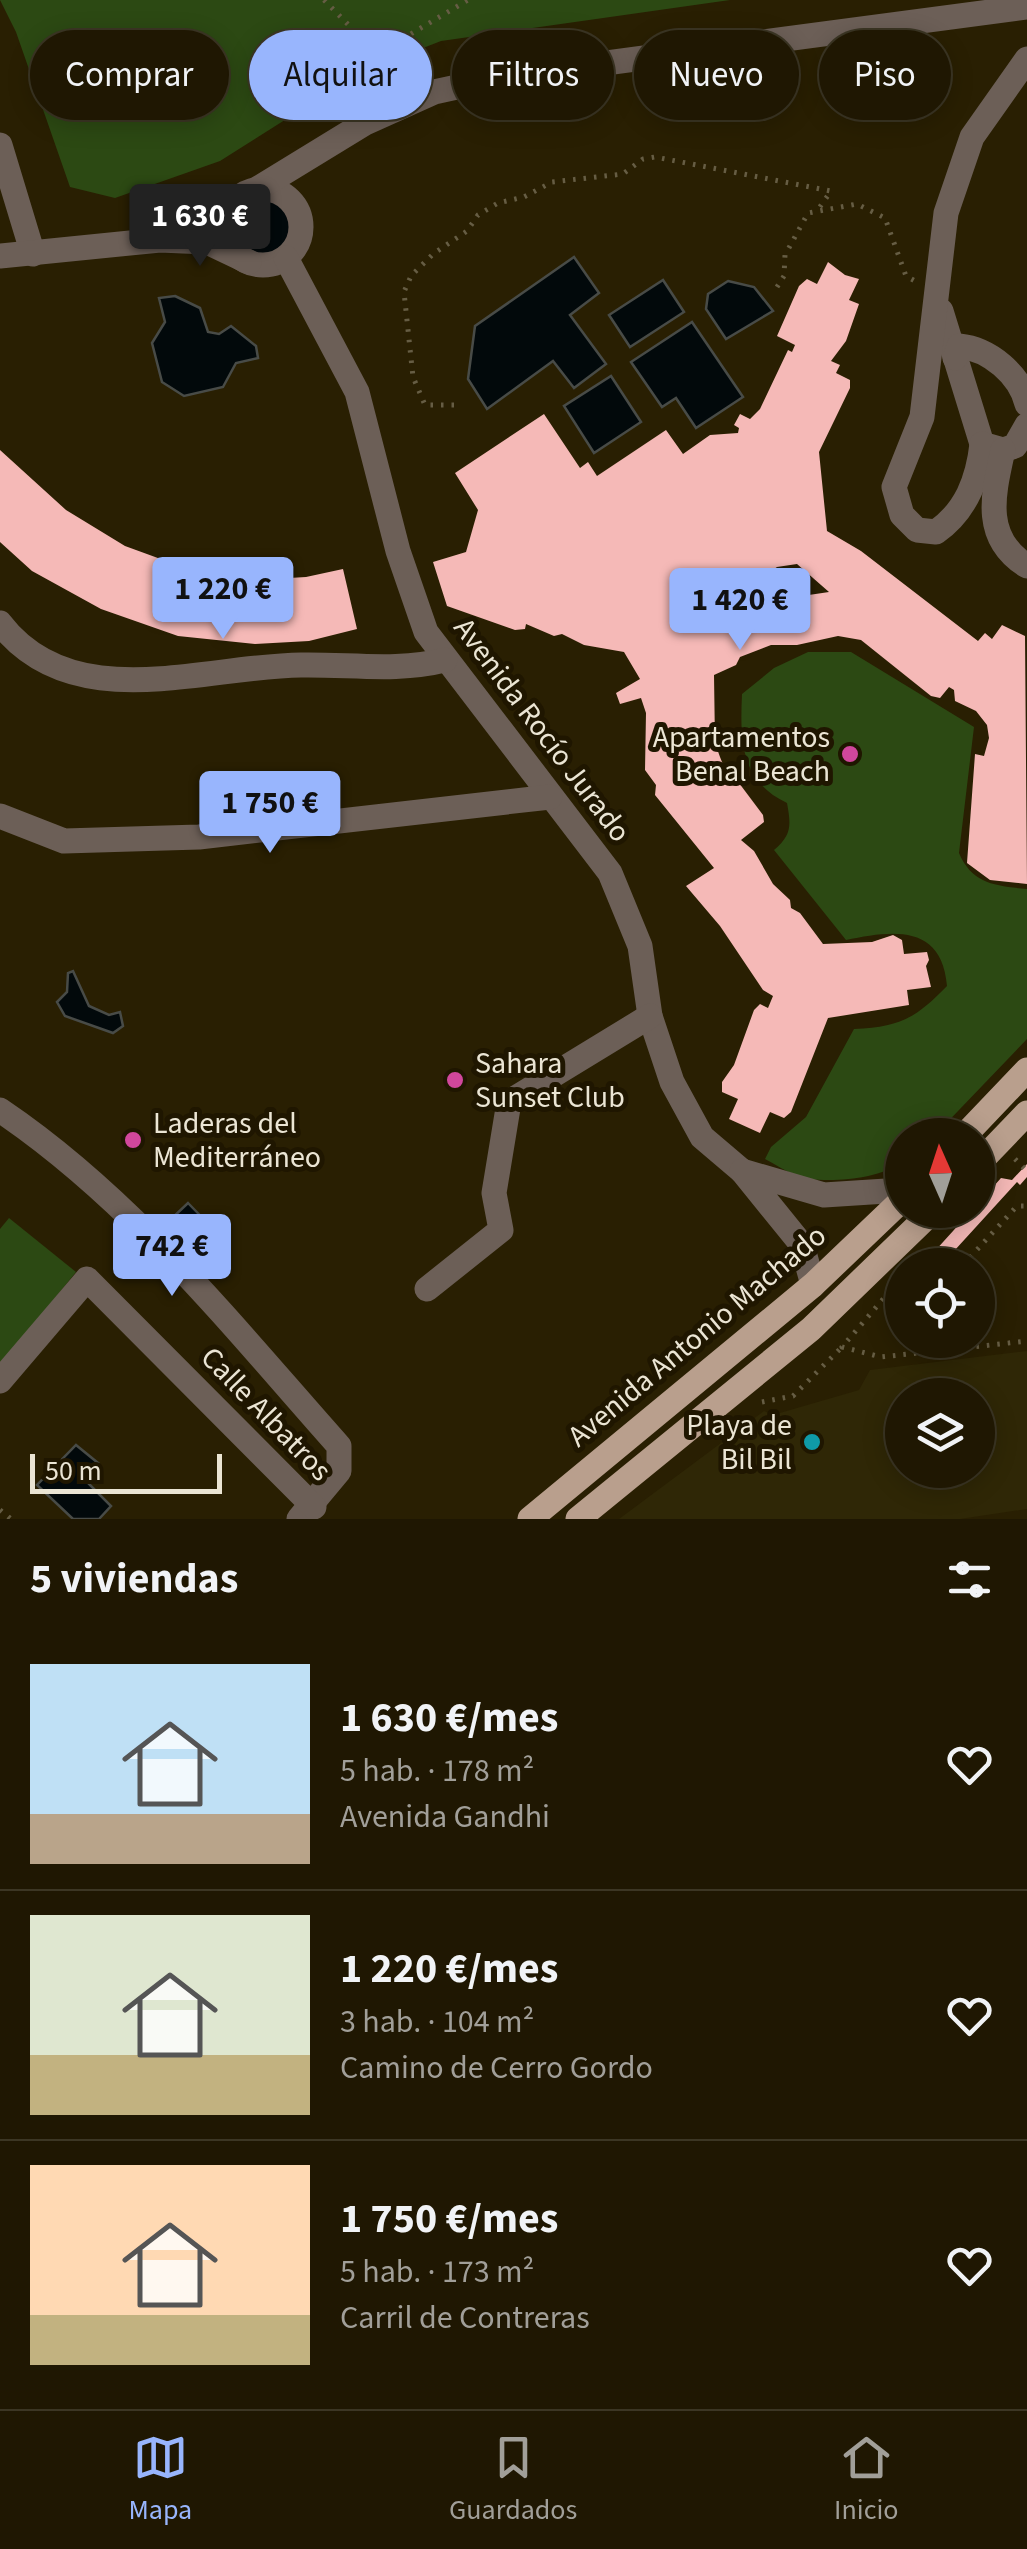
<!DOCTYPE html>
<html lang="es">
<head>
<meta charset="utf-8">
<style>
  :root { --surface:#1f1702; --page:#2c2411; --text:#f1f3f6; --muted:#a19f99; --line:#3c3624; --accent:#98b5fd }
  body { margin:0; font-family:"Source Sans 3",sans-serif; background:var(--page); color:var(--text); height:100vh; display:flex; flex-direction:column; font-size:38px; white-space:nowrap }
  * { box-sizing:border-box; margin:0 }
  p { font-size:32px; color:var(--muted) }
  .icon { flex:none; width:55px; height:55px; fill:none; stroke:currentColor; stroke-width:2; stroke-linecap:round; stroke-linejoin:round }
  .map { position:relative; height:1519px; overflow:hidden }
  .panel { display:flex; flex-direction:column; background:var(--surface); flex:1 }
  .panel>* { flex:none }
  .hud { position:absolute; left:30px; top:30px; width:968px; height:90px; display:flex; gap:20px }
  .needle { width:65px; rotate:357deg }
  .tools { position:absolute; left:885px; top:1118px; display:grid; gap:20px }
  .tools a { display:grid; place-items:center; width:110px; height:110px; border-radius:50%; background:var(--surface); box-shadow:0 5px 25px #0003,0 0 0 2px var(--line); font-size:50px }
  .scale { position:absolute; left:30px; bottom:25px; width:192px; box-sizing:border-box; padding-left:10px; border:5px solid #ebe5d4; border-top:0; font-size:28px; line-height:35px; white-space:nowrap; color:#ebe5d4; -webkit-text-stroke:8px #1f1600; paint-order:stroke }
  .price { position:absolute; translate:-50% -85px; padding:0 22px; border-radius:10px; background:var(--accent); color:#111; font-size:32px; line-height:65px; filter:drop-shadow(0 2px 5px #0008) }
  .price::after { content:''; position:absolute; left:50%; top:60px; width:30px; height:22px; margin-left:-15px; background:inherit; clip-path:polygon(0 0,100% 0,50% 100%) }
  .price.current { background:#222; color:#fff }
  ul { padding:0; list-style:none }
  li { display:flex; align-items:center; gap:30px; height:250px; padding:0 30px }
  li+li { border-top:2px solid var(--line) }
  li span { display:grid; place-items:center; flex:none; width:280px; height:200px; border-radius:0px; color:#555 }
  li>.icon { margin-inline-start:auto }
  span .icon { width:120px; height:120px; fill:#fffc; stroke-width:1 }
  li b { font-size:42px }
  h2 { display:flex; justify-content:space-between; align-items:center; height:120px; padding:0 30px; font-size:42px }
  .pill { padding:0 35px; border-radius:45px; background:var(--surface); box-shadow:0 5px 25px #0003,0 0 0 2px var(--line); font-size:35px; line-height:90px }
  .pill.current { background:var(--accent); color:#111 }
  .tab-bar { display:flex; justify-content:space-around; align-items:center; height:140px; border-top:2px solid var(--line); background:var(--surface); font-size:28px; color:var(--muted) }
  .tab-bar a { display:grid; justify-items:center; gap:5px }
  .tab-bar .current { color:var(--accent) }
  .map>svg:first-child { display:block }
  .green { fill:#2c4913 }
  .sand { fill:#2f2706; fill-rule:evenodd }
  .water { fill:#02090b; stroke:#484b47; stroke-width:2.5 }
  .building { fill:#f5b9b7; fill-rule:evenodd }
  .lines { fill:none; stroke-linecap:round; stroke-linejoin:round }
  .path { stroke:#665d44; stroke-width:5; stroke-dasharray:2.5 8; stroke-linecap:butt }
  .street { stroke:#6c5f57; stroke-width:25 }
  .primary { stroke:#b99f8d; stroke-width:25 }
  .hotel-dot { fill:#d1479c; stroke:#1f1600; stroke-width:4 }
  .culture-dot { fill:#0f9aa8; stroke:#1f1600; stroke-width:4 }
  .labels { text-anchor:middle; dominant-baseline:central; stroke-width:10; stroke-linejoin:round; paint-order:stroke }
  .street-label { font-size:30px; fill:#ebe5d4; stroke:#1f1600 }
  .poi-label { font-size:30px; fill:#ebe5d4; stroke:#1f1600; text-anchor:end }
</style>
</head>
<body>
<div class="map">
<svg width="1027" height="1519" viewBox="0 0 1027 1519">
  <rect width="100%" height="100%" fill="#291f02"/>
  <g class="green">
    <polygon points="0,0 730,0 441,41 359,73 220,161 115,198 70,187 16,32"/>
    <path d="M808 652H851L974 727 959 853C972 884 996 886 1027 889V1039L935 1135H902V1162C879 1179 837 1182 809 1179 795 1177 778 1166 765 1159L771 1147 806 1117 854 1029C900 1027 916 1018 947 986 942 924 893 930 846 940L774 850C792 835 791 825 787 803 740 781 740 740 742 694L774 668Z"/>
    <polygon points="9,1218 76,1272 0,1366 0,1229"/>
  </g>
  <path class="sand" d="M1027 1351V1509L960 1519H619L764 1411 773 1415 859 1390 870 1370ZM902 1395H978V1470H902Z"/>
  <g class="water">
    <circle cx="265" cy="227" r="30"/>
    <polygon points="574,257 599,293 570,315 606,364 574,388 553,361 487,409 468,379 475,326"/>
    <polygon points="663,280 684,312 630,347 609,315"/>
    <polygon points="728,281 754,287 773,311 726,339 706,309 708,294"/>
    <polygon points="175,296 200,308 208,332 219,334 231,326 256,346 258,358 236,363 223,387 184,396 162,382 152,343 165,322 159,298"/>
    <polygon points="692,322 743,397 696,428 676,398 662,407 631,362"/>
    <polygon points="611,376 641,422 594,453 564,406"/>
    <polygon points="73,971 89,1006 109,1015 120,1012 123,1026 113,1033 65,1016 57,1002 67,992 68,973"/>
    <polygon points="188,1203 220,1236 204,1252 170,1220"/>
    <polygon points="76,1445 98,1463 84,1479 111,1506 99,1519 73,1519 37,1485"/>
  </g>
  <g class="building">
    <path d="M828 262 845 275 859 279 849 300 859 304 846 341 831 361 840 365 836 373 850 380V388L819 452 827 531 861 551 978 641 985 633 992 639 1002 625 1025 636 1027 884 990 880 967 863 975 754 984 756 989 738 987 725 976 711 955 701 954 690 949 687 940 698 931 696 861 640 838 636 797 645H771L740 657 736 665 714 675 715 743 720 757 726 772 733 775 763 815 764 822 741 840 754 851 773 884 790 900 791 908 800 913 823 944 872 942 893 935 902 940 904 954 927 952 929 960 926 966 931 987 907 990 909 1005 828 1018 791 1112 784 1118 770 1112 760 1133 729 1119 738 1099 722 1092V1082L734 1065 754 1010 760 1004 768 1008 773 996 763 990 720 926 686 886 714 868 655 795 656 785 645 770 646 713 641 698 620 704 616 693 640 679 624 652 584 645 562 634 554 636 526 624 525 629 515 630 447 606 433 562 466 552 478 510 455 473 544 414 580 468 588 462 597 476 666 430 683 454 710 435 738 433 739 428 734 425 740 414 750 419 760 409 788 350 792 352 795 345 777 336 799 286 807 279 817 284ZM797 564 829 592 775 600 761 578 777 567Z"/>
    <polygon points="0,450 66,510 125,546 188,569 255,580 306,577 343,569 357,629 309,641 255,644 178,636 101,609 32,571 0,542"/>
    <polygon points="1027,1164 1027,1177 1020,1185 1017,1182 944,1262 934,1252 972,1210 978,1210 978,1204 1001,1178 1012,1180"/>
  </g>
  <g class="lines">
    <g class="path">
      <polyline points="324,0 377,54"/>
      <polyline points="393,84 377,54 468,0"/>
      <polyline points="777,287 784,276 785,255 808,213 857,204 885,218 906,276 915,281"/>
      <polyline points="454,405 425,405 413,377 404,292 411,276 433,254 467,231 478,215 498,203 524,197 552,182 623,174 643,159 655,157 831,191 817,211"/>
      <polyline points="1015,1159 1027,1171"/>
      <polyline points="963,1265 1017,1206 1027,1206"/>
      <polyline points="890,1291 842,1347 881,1357 1027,1341"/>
      <polyline points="762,1402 793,1396 842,1347"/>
      <polyline points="0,1510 11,1519"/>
    </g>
    <g class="street">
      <polyline points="0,145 33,254"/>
      <circle cx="263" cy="227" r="38"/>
      <polyline points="257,189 365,123 434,92 508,76 1027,7"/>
      <polyline points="0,256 160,240 207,242 249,262"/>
      <polyline points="286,258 357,392 398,551 426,632 610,873 640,946 650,1016 672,1082 702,1137 742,1171"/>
      <polyline points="941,311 982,444 1003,450 1015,446 1027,425"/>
      <path d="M955 358 959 346C990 349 1020 375 1027 404"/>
      <path d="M982 444C978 480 966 511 936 532L917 530 902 515 894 487 922 417 946 213 972 137 1027 59"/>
      <path d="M1003 450C993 495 982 538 1027 566"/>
      <path d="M0 623C72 717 202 666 301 665 349 664 398 672 445 660"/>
      <polyline points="0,816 64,841 199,837 550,797"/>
      <path d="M0 1110C132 1199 234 1328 339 1446V1471L299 1519"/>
      <polyline points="813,1285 802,1245 742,1171 824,1195 902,1190"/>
      <polyline points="427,1289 501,1230 494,1193 509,1102 650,1016"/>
      <polyline points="0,1381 87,1279 314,1507"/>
    </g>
    <g class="primary">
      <polyline points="965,1135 1027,1070"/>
      <polyline points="978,1164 1027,1113"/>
      <polyline points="530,1519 813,1285 902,1200"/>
      <polyline points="578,1519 811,1329 934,1210"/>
    </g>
  </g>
  <g class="hotel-dot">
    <circle cx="850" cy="754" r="10"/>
    <circle cx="455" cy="1080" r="10"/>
    <circle cx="133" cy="1140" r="10"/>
  </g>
  <circle class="culture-dot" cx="812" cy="1442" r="10"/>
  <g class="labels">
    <g class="street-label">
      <text transform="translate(542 730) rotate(53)">Avenida Rocío Jurado</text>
      <text transform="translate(697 1336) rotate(-40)">Avenida Antonio Machado</text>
      <text transform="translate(266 1414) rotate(46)">Calle Albatros</text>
    </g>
    <g class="poi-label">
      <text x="830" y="737">Apartamentos<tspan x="830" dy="34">Benal Beach</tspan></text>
      <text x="475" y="1063" text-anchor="start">Sahara<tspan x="475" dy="34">Sunset Club</tspan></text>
      <text x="153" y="1123" text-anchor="start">Laderas del<tspan x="153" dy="34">Mediterráneo</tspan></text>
      <text x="792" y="1425">Playa de<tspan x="792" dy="34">Bil Bil</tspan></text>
    </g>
  </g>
</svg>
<div class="tools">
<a><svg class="needle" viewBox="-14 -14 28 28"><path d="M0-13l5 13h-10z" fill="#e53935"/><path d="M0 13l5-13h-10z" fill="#a19f99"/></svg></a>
<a><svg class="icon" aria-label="locate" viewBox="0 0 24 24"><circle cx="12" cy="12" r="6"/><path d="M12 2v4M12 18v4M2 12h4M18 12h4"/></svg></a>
<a><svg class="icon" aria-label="layers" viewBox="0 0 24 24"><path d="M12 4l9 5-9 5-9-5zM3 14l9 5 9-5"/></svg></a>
</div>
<div class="scale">50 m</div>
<b class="price current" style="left:200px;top:269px">1 630 €</b>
<b class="price" style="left:223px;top:642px">1 220 €</b>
<b class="price" style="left:740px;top:653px">1 420 €</b>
<b class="price" style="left:270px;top:856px">1 750 €</b>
<b class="price" style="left:172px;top:1299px">742 €</b>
<div class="hud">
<a class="pill">Comprar</a>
<a class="pill current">Alquilar</a>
<a class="pill">Filtros</a>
<a class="pill">Nuevo</a>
<a class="pill">Piso</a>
</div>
</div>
<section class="panel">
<h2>5 viviendas<svg class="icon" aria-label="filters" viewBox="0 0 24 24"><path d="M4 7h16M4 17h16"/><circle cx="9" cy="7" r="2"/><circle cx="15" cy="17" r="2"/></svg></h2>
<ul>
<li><span style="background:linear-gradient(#bfe0f5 75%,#b9a48a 0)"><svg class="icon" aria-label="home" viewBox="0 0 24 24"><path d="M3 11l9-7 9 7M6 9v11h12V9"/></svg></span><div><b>1 630 €/mes</b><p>5 hab. · 178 m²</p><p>Avenida Gandhi</p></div><svg class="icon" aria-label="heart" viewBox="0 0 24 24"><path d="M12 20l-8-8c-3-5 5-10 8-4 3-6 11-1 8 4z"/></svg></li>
<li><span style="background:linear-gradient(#dfe7d0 70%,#c2b280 0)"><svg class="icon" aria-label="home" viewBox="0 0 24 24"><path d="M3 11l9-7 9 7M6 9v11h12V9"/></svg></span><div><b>1 220 €/mes</b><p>3 hab. · 104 m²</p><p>Camino de Cerro Gordo</p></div><svg class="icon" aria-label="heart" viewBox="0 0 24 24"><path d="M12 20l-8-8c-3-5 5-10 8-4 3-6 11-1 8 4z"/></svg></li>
<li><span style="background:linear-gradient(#ffd9b3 75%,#c2b280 0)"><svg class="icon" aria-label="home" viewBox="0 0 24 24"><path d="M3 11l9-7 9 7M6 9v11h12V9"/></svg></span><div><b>1 750 €/mes</b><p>5 hab. · 173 m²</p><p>Carril de Contreras</p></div><svg class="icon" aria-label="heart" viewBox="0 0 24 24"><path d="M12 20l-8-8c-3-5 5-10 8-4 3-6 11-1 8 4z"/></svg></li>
</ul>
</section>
<nav class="tab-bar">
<a class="current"><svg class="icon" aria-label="map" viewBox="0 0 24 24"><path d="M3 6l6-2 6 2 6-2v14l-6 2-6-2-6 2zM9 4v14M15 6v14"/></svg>Mapa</a>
<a><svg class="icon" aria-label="saved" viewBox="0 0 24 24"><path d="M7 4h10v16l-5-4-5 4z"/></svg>Guardados</a>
<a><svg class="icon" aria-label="home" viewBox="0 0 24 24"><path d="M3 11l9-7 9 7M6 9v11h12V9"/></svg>Inicio</a>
</nav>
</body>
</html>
